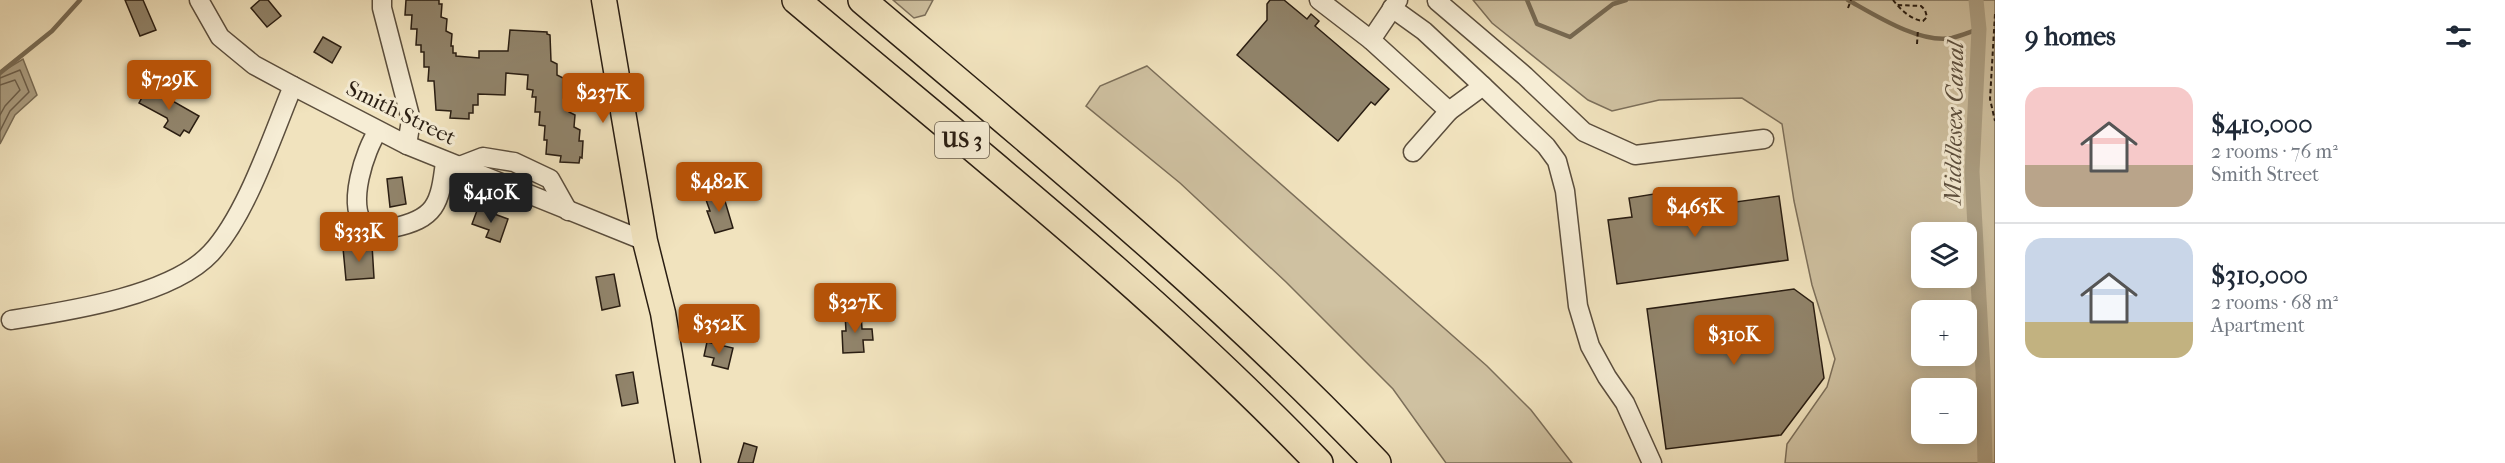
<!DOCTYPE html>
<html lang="en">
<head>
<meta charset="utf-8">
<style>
  :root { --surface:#fff; --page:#f2f2f3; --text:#1f2937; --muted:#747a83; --line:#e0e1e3; --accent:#b45309 }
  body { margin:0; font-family:"IM FELL French Canon",serif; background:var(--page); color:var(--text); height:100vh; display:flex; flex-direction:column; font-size:22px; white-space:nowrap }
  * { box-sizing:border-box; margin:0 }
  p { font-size:20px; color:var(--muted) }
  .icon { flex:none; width:33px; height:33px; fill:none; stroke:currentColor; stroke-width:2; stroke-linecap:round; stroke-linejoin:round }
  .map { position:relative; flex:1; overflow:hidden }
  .sheet { display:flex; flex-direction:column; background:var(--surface); width:510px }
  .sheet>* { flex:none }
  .controls { position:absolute; left:1911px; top:222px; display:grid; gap:12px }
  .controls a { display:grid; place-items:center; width:66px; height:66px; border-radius:12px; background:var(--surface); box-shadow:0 3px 15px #0003; font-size:30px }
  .price { position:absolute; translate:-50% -51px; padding:0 14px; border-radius:6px; background:var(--accent); color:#fff; font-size:20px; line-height:39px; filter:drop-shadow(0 2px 3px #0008) }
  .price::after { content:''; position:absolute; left:50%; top:36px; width:18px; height:14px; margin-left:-9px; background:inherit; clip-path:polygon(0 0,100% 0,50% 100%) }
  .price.current { background:#222; color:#fff }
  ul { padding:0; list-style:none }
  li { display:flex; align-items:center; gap:18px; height:150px; padding:0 30px }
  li+li { border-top:2px solid var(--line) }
  li span { display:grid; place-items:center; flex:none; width:168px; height:120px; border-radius:18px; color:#555 }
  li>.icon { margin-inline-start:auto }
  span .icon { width:72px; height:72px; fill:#fffc; stroke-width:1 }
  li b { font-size:26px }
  h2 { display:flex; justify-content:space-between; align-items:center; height:72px; padding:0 30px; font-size:26px }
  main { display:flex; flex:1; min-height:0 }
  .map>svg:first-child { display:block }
  .green { fill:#cfc1a1; stroke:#7c6f5a; stroke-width:1.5; fill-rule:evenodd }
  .water { fill:#ada084; stroke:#786c56; stroke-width:1.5 }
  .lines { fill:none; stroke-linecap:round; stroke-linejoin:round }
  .shore { stroke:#6b5e4b; stroke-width:1.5 }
  .stream { stroke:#786c56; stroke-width:4.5 }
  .canal { stroke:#ada084; stroke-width:15 }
  .building { fill:#91846b; stroke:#291d12; stroke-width:1.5 }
  .minor-casing { stroke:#5b4e3d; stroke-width:21 }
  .major-casing { stroke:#291d12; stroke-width:27 }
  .highway-casing { stroke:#291d12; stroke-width:30 }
  .path { stroke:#291d12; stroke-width:2; stroke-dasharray:4.5 3; stroke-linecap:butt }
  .minor { stroke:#f6edd5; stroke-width:18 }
  .major { stroke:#f1e3be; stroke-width:24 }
  .highway { stroke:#f1e3be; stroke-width:27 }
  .labels { text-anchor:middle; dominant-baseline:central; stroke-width:6; stroke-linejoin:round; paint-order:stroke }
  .shield { fill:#f6edd5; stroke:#665b4c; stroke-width:1.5 }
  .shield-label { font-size:21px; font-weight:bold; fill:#291d12 }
  .street-label { font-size:22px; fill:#291d12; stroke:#f6edd5 }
  .water-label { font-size:24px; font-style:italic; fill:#5e5140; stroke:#f6edd5 }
</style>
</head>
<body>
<main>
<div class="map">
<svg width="1995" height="463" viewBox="0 0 1995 463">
  <rect width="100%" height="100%" fill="#f1e3be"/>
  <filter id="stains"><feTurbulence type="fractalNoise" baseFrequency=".00333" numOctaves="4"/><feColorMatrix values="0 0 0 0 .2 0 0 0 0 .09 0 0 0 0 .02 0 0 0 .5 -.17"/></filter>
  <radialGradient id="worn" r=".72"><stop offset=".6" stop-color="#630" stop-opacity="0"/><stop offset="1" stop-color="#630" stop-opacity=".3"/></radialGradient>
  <g class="green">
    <polygon points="893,0 933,0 925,15 914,18"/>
    <path d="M1473 0H1995V463H1785L1787 444 1827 387 1835 359 1812 285 1794 201 1782 124 1742 98 1659 100 1612 111 1588 100 1492 23ZM1922 232H1966V278H1922ZM1922 310H1966V356H1922ZM1922 388H1966V434H1922Z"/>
    <polygon points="1147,66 1487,366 1531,410 1572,463 1446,463 1393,389 1286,282 1180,183 1086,106 1100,86"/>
  </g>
  <polygon class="water" points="23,59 37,95 15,115 0,144 0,73"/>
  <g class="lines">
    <g class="shore">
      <polyline points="0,78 20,70 29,92 10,111 0,131"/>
      <polyline points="0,85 15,80 20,90 5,106 0,115"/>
    </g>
    <g class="stream">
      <polyline points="1527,0 1537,24 1570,37 1613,4 1626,0"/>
      <path d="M1848 0C1875 15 1920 44 1952 38 1961 36 1970 32 1979 29"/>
      <polyline points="0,73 52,31 80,0"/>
    </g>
    <polyline class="canal" points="1976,0 1979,29 1972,172 1983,371 1985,463"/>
  </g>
  <g class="building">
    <polygon points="125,0 143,0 156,30 140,36"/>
    <polygon points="260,0 268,0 281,16 267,27 251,8"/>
    <polygon points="406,0 439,0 439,4 442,4 441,17 447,19 446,31 452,34 451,46 453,46 453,53 456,53 456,56 479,58 479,51 508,51 510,30 547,32 547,34 550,35 551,61 557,64 557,75 563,78 563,98 570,100 569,112 575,115 574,127 580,130 579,141 583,141 582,158 580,157 579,163 560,162 561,156 546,154 547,140 544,140 545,126 539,125 540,112 535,112 536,97 532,97 533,90 527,89 528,75 506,73 505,95 478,94 478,105 473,105 473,113 469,113 469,119 450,118 451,111 436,110 434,81 428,81 429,67 424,67 424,52 421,52 421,45 416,45 417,29 411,29 412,15 405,15"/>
    <polygon points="1270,0 1284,0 1307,19 1311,14 1319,21 1315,26 1389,89 1375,105 1371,102 1338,141 1237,55 1267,20 1267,4"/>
    <polygon points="323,37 341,47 332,63 314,52"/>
    <polygon points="150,83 164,92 162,95 199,116 189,133 184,130 180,136 164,127 168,121 167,118 139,103"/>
    <polygon points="402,177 406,204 390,207 387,179"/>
    <polygon points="722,191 733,228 715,233 707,211 710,211 705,197"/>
    <polygon points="1660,193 1663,212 1779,196 1788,260 1617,284 1608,220 1632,217 1629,198"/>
    <polygon points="478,208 508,219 500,242 486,237 489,230 472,224"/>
    <polygon points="372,245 374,278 346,280 343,248"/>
    <polygon points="614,274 620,306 602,310 596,277"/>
    <polygon points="1794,289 1813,303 1824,378 1781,435 1666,449 1647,309"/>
    <polygon points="861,313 862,329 872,329 873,340 863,340 864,352 843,353 842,331 846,331 845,314"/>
    <polygon points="707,342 733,348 728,369 712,365 714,358 704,356"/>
    <polygon points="633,372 638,403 622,406 616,375"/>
    <polygon points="744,443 757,447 753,463 738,463"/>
  </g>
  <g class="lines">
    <defs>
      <g id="minor">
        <polyline points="199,0 220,37 254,65 293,86 407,145 645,241"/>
        <polyline points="382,0 382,8 411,120 407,145"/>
        <polyline points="1319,0 1371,40 1398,0"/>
        <polyline points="1437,1 1525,76 1584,132 1635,155 1764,139"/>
        <polyline points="1392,8 1424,31 1483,86 1546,146 1557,161 1565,191 1578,306 1590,346 1607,377 1625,403 1652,463"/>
        <polyline points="1371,40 1449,111 1483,86"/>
        <path d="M378 131C365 149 346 207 365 225 371 231 384 229 392 228 436 219 440 204 445 162"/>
        <polyline points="1413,152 1449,111"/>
        <polyline points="457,167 483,157 514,162 550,179 568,211"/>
        <path d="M11 320C68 311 171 296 211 253 247 214 272 136 293 86"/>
      </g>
      <polyline id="major" points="604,0 645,241 663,313 688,463"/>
      <g id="highway">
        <path d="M796 0C974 150 1158 295 1319 463"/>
        <path d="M862 0C1038 149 1217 295 1377 463"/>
      </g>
    </defs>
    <use href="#minor" class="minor-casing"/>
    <use href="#major" class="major-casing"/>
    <use href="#highway" class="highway-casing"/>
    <g class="path">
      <path d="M1893 0C1900 9 1911 20 1923 21L1927 17 1925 10 1921 6 1896 5"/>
      <polyline points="1848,8 1851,0"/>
      <polyline points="1995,14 1990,99 1995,121"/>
      <polyline points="1917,44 1918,29"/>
    </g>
    <use href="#minor" class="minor"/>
    <use href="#major" class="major"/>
    <use href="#highway" class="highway"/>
  </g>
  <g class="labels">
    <rect class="shield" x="935" y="122" width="54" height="36" rx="4.5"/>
    <g class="shield-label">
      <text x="962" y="140">US 3</text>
    </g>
    <g class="street-label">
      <text transform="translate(401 113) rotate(26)">Smith Street</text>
    </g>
    <g class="water-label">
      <text transform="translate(1954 123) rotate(-89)">Middlesex Canal</text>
    </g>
  </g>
  <rect width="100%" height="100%" filter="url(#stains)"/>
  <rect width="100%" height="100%" fill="url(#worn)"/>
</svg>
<div class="controls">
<a><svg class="icon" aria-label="layers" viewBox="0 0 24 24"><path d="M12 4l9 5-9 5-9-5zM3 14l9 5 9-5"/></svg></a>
<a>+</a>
<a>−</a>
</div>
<b class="price" style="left:169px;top:111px">$729K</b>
<b class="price" style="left:603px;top:124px">$237K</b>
<b class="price" style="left:719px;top:213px">$482K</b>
<b class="price current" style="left:491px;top:224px">$410K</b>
<b class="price" style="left:1695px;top:238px">$465K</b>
<b class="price" style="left:359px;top:263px">$333K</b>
<b class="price" style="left:855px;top:334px">$327K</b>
<b class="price" style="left:719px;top:355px">$352K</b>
<b class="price" style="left:1734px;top:366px">$310K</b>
</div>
<section class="sheet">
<h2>9 homes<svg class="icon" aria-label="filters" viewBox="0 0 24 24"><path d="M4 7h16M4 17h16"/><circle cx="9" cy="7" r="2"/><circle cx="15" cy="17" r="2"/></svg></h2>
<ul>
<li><span style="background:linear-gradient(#f6c9c9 65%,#b9a48a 0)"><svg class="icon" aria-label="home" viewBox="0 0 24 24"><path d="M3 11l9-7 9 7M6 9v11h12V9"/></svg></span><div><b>$410,000</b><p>2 rooms · 76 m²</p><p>Smith Street</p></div></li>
<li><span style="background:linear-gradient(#c9d6e8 70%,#c2b280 0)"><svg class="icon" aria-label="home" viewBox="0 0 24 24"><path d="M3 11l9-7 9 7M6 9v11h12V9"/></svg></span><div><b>$310,000</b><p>2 rooms · 68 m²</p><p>Apartment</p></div></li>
</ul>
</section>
</main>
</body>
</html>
